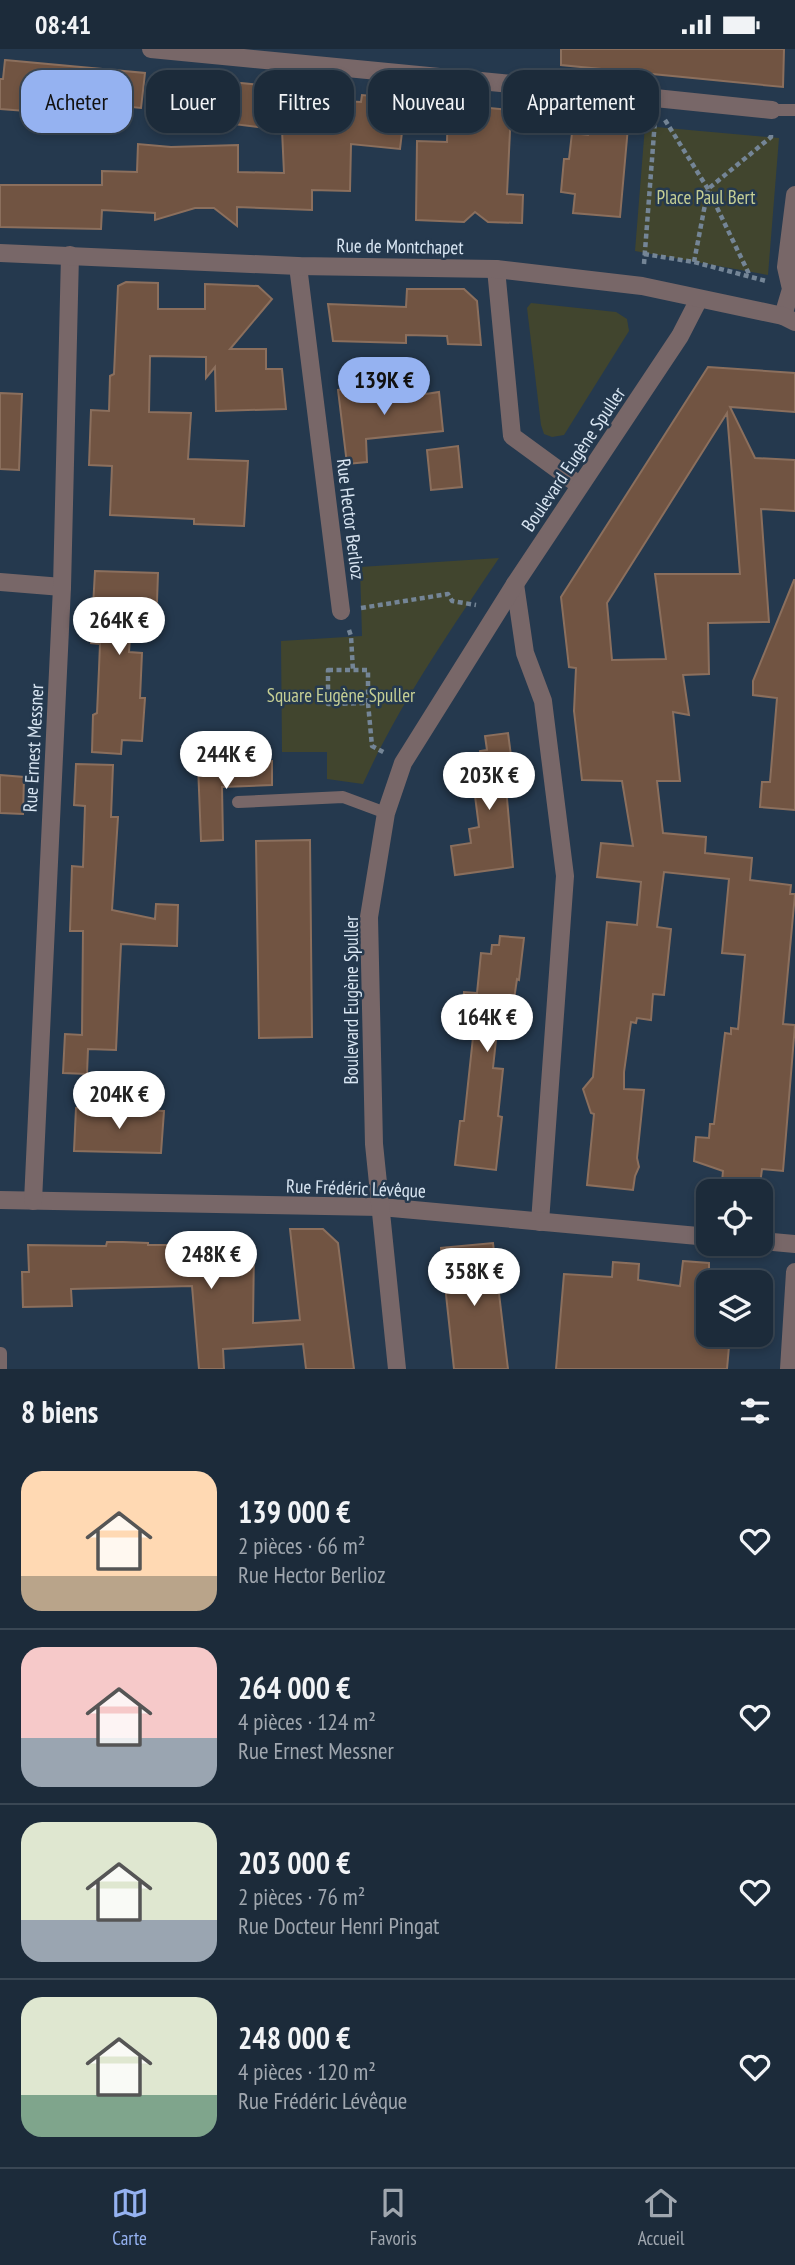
<!DOCTYPE html>
<html lang="fr">
<head>
<meta charset="utf-8">
<style>
  :root { --surface:#1c2b3a; --page:#253342; --text:#f1f3f6; --muted:#a0a7af; --line:#3a4754; --accent:#95b2f1 }
  body { margin:0; font-family:"PT Sans Narrow",sans-serif; background:var(--page); color:var(--text); height:100vh; display:flex; flex-direction:column; font-size:26px; white-space:nowrap }
  * { box-sizing:border-box; margin:0 }
  p { font-size:23px; color:var(--muted) }
  .icon { flex:none; width:38px; height:38px; fill:none; stroke:currentColor; stroke-width:2; stroke-linecap:round; stroke-linejoin:round }
  .map { position:relative; height:1320px; overflow:hidden }
  .side { display:flex; flex-direction:column; background:var(--surface); flex:1 }
  .side>* { flex:none }
  .top-card { position:absolute; left:21px; top:21px; width:754px; height:63px; display:flex; gap:14px }
  .controls { position:absolute; left:696px; top:1130px; display:grid; gap:14px }
  .controls a { display:grid; place-items:center; width:77px; height:77px; border-radius:14px; background:var(--surface); box-shadow:0 4px 10px #0003,0 0 0 2px var(--line); font-size:35px }
  .price { position:absolute; translate:-50% -60px; padding:0 16px; border-radius:24px; background:#fff; color:#222; font-size:23px; line-height:46px; filter:drop-shadow(0 2px 4px #0008) }
  .price::after { content:''; position:absolute; left:50%; top:42px; width:21px; height:16px; margin-left:-10px; background:inherit; clip-path:polygon(0 0,100% 0,50% 100%) }
  .price.selected { background:var(--accent); color:#111 }
  ul { padding:0; list-style:none }
  li { display:flex; align-items:center; gap:21px; height:175px; padding:0 21px }
  li+li { border-top:2px solid var(--line) }
  li span { display:grid; place-items:center; flex:none; width:196px; height:140px; border-radius:21px; color:#555 }
  li>.icon { margin-inline-start:auto }
  span .icon { width:84px; height:84px; fill:#fffc; stroke-width:1 }
  li b { font-size:30px }
  h2 { display:flex; justify-content:space-between; align-items:center; height:84px; padding:0 21px; font-size:30px }
  .tag { padding:0 24px; border-radius:21px; background:var(--surface); box-shadow:0 4px 10px #0003,0 0 0 2px var(--line); font-size:24px; line-height:63px }
  .tag.selected { background:var(--accent); color:#111 }
  .status { display:flex; justify-content:space-between; align-items:center; height:49px; padding:0 35px; background:var(--surface); direction:ltr }
  .status svg { height:19px; fill:currentColor }
  .dock { display:flex; justify-content:space-around; align-items:center; height:98px; border-top:2px solid var(--line); background:var(--surface); font-size:19px; color:var(--muted) }
  .dock a { display:grid; justify-items:center; gap:4px }
  .dock .selected { color:var(--accent) }
  .map>svg:first-child { display:block }
  .green { fill:#41452e }
  .building { fill:#715442; stroke:#8b6f5d; stroke-width:2; fill-rule:evenodd }
  .lines { fill:none; stroke-linecap:round; stroke-linejoin:round }
  .path { stroke:#748596; stroke-width:4.5; stroke-dasharray:5 3.5; stroke-linecap:butt }
  .service { stroke:#786768; stroke-width:12 }
  .pedestrian { stroke:#786768; stroke-width:18 }
  .minor { stroke:#786768; stroke-width:18 }
  .tertiary { stroke:#786768; stroke-width:18 }
  .labels { text-anchor:middle; dominant-baseline:central; stroke-width:5; stroke-linejoin:round; paint-order:stroke }
  .park-label { font-size:19px; fill:#c5ce94; stroke:#25394e }
  .street-label { font-size:19px; fill:#d8e5f2; stroke:#25394e }
</style>
</head>
<body>
<div class="status"><b>08:41</b><svg viewBox="0 0 49 12"><path d="M0 12V9h3v3zM5 12V6h3v6zM10 12V3h3v9zM15 12V0h3v12zM26 1h20v11H26zM47 4h2v5h-2z"/></svg></div>
<div class="map">
<svg width="795" height="1320" viewBox="0 0 795 1320">
  <rect width="100%" height="100%" fill="#25394e"/>
  <g class="green">
    <polygon points="645,77 779,89 768,226 635,202"/>
    <polygon points="531,254 616,263 627,270 629,282 564,386 552,388 544,385 541,376 527,259"/>
    <path d="M499 509C450 582 399 655 363 735L327 730V703H282L281 592 362 587 360 518Z"/>
  </g>
  <g class="building">
    <polygon points="561,0 784,0 783,38 561,16"/>
    <polygon points="5,11 145,24 141,59 71,52 71,56 53,53 52,64 0,60 0,30 3,30"/>
    <polygon points="211,31 292,39 291,49 361,53 362,46 406,50 400,100 351,95 350,142 312,141 312,161 237,158 237,177 214,159 195,159 155,171 155,164 102,161 101,180 0,178 0,136 102,136 102,122 137,123 138,95 171,98 238,96 238,123 284,124 282,81 225,74 227,56 209,55"/>
    <polygon points="448,55 511,61 507,145 523,146 522,174 488,173 475,163 464,173 416,171 417,92 447,93"/>
    <polygon points="590,75 628,78 620,168 573,164 575,145 561,143 564,110 569,110 572,84 588,86"/>
    <polygon points="126,233 158,234 158,260 205,260 205,235 258,237 272,250 230,300 266,300 266,320 282,320 286,360 216,362 215,318 206,329 206,308 150,307 149,363 191,364 188,410 248,412 244,477 194,475 194,470 110,466 112,417 89,416 91,361 109,362 110,327 114,325 118,237"/>
    <polygon points="407,240 464,240 477,252 481,296 448,295 447,287 406,286 406,294 333,292 328,255 406,258"/>
    <path d="M708 318 795 324V363L730 358 755 409 795 411V462L761 460 769 573 708 574 709 625 683 626 689 666 673 663 680 732H657L663 784 706 788 705 804 752 809 750 831 791 836 790 845H795L783 975 795 976 783 1122 762 1120 759 1143H721L723 1122 694 1112 696 1088 709 1089 710 1075H714L725 984 731 985V979L738 980 745 906 722 904 729 830 664 823 657 878 671 880 664 946 653 945 651 971 637 969 636 974 631 973 624 1023V1040L644 1041 637 1109 639 1118 635 1127 633 1141 587 1136 594 1065 591 1064 583 1040 593 1028 607 873 637 876 641 833 597 828 601 794 633 797 622 732 582 731 574 662 576 619 569 618 561 548ZM727 364 740 525H655L666 610 612 611 607 554Z"/>
    <polygon points="391,336 393,350 439,343 443,382 366,390 367,413 347,415 338,341"/>
    <polygon points="0,344 22,345 19,421 0,420"/>
    <polygon points="458,397 462,438 431,441 427,401"/>
    <polygon points="95,522 158,524 157,553 148,560 132,560 129,603 142,604 140,649 145,649 142,692 122,691 121,705 92,703 93,666 97,664 99,620 100,595 91,594"/>
    <polygon points="794,531 795,531 795,761 760,758 762,733 770,733 777,649 753,646 753,632"/>
    <polygon points="508,684 515,737 506,738 513,818 455,826 451,797 471,794 469,780 479,778 471,716 482,715 480,702 487,701 485,687"/>
    <polygon points="272,712 272,736 222,738 223,791 201,792 198,716"/>
    <polygon points="76,715 113,716 111,768 118,768 112,861 155,870 156,855 178,856 177,897 121,895 116,1001 88,1000 87,1025 63,1024 65,985 82,986 83,882 70,882 72,817 83,818 85,757 74,756"/>
    <polygon points="0,726 24,728 23,765 0,764"/>
    <polygon points="310,791 312,988 259,989 256,792"/>
    <polygon points="500,887 524,889 519,931 517,930 512,964 499,963 493,1019 503,1020 498,1067 502,1068 496,1121 455,1116 460,1072 464,1072 474,979 471,979 472,975 465,974 466,967 462,967 464,943 477,944 481,904 491,905 492,896 499,896"/>
    <polygon points="76,1059 164,1062 161,1104 74,1102"/>
    <polygon points="290,1180 323,1180 338,1194 354,1320 306,1320 303,1295 223,1300 224,1320 199,1320 192,1237 71,1240 72,1257 23,1258 22,1223 29,1223 28,1196 106,1197 107,1193 123,1193 148,1194 148,1196 218,1196 218,1200 254,1199 253,1274 300,1271"/>
    <polygon points="493,1194 508,1320 454,1320 441,1199"/>
    <polygon points="683,1212 709,1214 709,1286 730,1286 727,1320 556,1320 564,1225 612,1228 613,1213 639,1215 638,1231 680,1237"/>
  </g>
  <g class="lines">
    <g class="path">
      <polyline points="665,71 708,140 750,227"/>
      <polyline points="644,205 694,213 766,232"/>
      <polyline points="694,213 708,140 771,88 771,84"/>
      <polyline points="644,215 655,71"/>
      <polyline points="361,559 448,545 452,552 476,556"/>
      <polyline points="349,581 351,587 353,622"/>
      <polygon points="328,621 368,621 368,654 328,655"/>
      <polyline points="368,654 372,697 385,704"/>
    </g>
    <g class="service">
      <polyline points="772,61 795,61"/>
      <polyline points="238,753 343,748 386,764"/>
      <polyline points="1,1304 1,1320"/>
    </g>
    <polyline class="pedestrian" points="655,49 772,61"/>
    <g class="minor">
      <polyline points="151,0 655,49"/>
      <polyline points="298,217 341,562"/>
      <polyline points="496,220 512,387 579,436"/>
      <polyline points="783,267 791,240 786,218 795,146"/>
      <polyline points="0,533 62,538"/>
      <polyline points="515,535 525,604 543,652 565,827 540,1173"/>
      <polyline points="0,1151 381,1158 709,1188"/>
      <polyline points="33,1152 62,538 70,206"/>
      <polyline points="761,1192 795,1195"/>
      <polyline points="397,1320 374,1095 369,868 386,764 403,714 515,535 680,287 699,250"/>
      <polyline points="789,1320 795,1223"/>
    </g>
    <polyline class="tertiary" points="0,204 298,217 496,220 642,237 783,267 795,273"/>
  </g>
  <g class="labels">
    <g class="park-label">
      <text x="706" y="148">Place Paul Bert</text>
      <text x="341" y="646">Square Eugène Spuller</text>
    </g>
    <g class="street-label">
      <text transform="translate(400 197) rotate(1)">Rue de Montchapet</text>
      <text transform="translate(573 410) rotate(-56)">Boulevard Eugène Spuller</text>
      <text transform="translate(351 470) rotate(83)">Rue Hector Berlioz</text>
      <text transform="translate(33 699) rotate(-87)">Rue Ernest Messner</text>
      <text transform="translate(351 951) rotate(-90)">Boulevard Eugène Spuller</text>
      <text transform="translate(356 1139) rotate(2)">Rue Frédéric Lévêque</text>
    </g>
  </g>
</svg>
<div class="controls">
<a><svg class="icon" aria-label="locate" viewBox="0 0 24 24"><circle cx="12" cy="12" r="6"/><path d="M12 2v4M12 18v4M2 12h4M18 12h4"/></svg></a>
<a><svg class="icon" aria-label="layers" viewBox="0 0 24 24"><path d="M12 4l9 5-9 5-9-5zM3 14l9 5 9-5"/></svg></a>
</div>
<b class="price selected" style="left:384px;top:368px">139K €</b>
<b class="price" style="left:119px;top:608px">264K €</b>
<b class="price" style="left:226px;top:742px">244K €</b>
<b class="price" style="left:489px;top:763px">203K €</b>
<b class="price" style="left:487px;top:1005px">164K €</b>
<b class="price" style="left:119px;top:1082px">204K €</b>
<b class="price" style="left:211px;top:1242px">248K €</b>
<b class="price" style="left:474px;top:1259px">358K €</b>
<div class="top-card">
<a class="tag selected">Acheter</a>
<a class="tag">Louer</a>
<a class="tag">Filtres</a>
<a class="tag">Nouveau</a>
<a class="tag">Appartement</a>
</div>
</div>
<section class="side">
<h2>8 biens<svg class="icon" aria-label="filters" viewBox="0 0 24 24"><path d="M4 7h16M4 17h16"/><circle cx="9" cy="7" r="2"/><circle cx="15" cy="17" r="2"/></svg></h2>
<ul>
<li><span style="background:linear-gradient(#ffd9b3 75%,#b9a48a 0)"><svg class="icon" aria-label="home" viewBox="0 0 24 24"><path d="M3 11l9-7 9 7M6 9v11h12V9"/></svg></span><div><b>139 000 €</b><p>2 pièces · 66 m²</p><p>Rue Hector Berlioz</p></div><svg class="icon" aria-label="heart" viewBox="0 0 24 24"><path d="M12 20l-8-8c-3-5 5-10 8-4 3-6 11-1 8 4z"/></svg></li>
<li><span style="background:linear-gradient(#f6c9c9 65%,#9aa5b1 0)"><svg class="icon" aria-label="home" viewBox="0 0 24 24"><path d="M3 11l9-7 9 7M6 9v11h12V9"/></svg></span><div><b>264 000 €</b><p>4 pièces · 124 m²</p><p>Rue Ernest Messner</p></div><svg class="icon" aria-label="heart" viewBox="0 0 24 24"><path d="M12 20l-8-8c-3-5 5-10 8-4 3-6 11-1 8 4z"/></svg></li>
<li><span style="background:linear-gradient(#dfe7d0 70%,#9aa5b1 0)"><svg class="icon" aria-label="home" viewBox="0 0 24 24"><path d="M3 11l9-7 9 7M6 9v11h12V9"/></svg></span><div><b>203 000 €</b><p>2 pièces · 76 m²</p><p>Rue Docteur Henri Pingat</p></div><svg class="icon" aria-label="heart" viewBox="0 0 24 24"><path d="M12 20l-8-8c-3-5 5-10 8-4 3-6 11-1 8 4z"/></svg></li>
<li><span style="background:linear-gradient(#dfe7d0 70%,#7fa58c 0)"><svg class="icon" aria-label="home" viewBox="0 0 24 24"><path d="M3 11l9-7 9 7M6 9v11h12V9"/></svg></span><div><b>248 000 €</b><p>4 pièces · 120 m²</p><p>Rue Frédéric Lévêque</p></div><svg class="icon" aria-label="heart" viewBox="0 0 24 24"><path d="M12 20l-8-8c-3-5 5-10 8-4 3-6 11-1 8 4z"/></svg></li>
</ul>
</section>
<nav class="dock">
<a class="selected"><svg class="icon" aria-label="map" viewBox="0 0 24 24"><path d="M3 6l6-2 6 2 6-2v14l-6 2-6-2-6 2zM9 4v14M15 6v14"/></svg>Carte</a>
<a><svg class="icon" aria-label="saved" viewBox="0 0 24 24"><path d="M7 4h10v16l-5-4-5 4z"/></svg>Favoris</a>
<a><svg class="icon" aria-label="home" viewBox="0 0 24 24"><path d="M3 11l9-7 9 7M6 9v11h12V9"/></svg>Accueil</a>
</nav>
</body>
</html>
